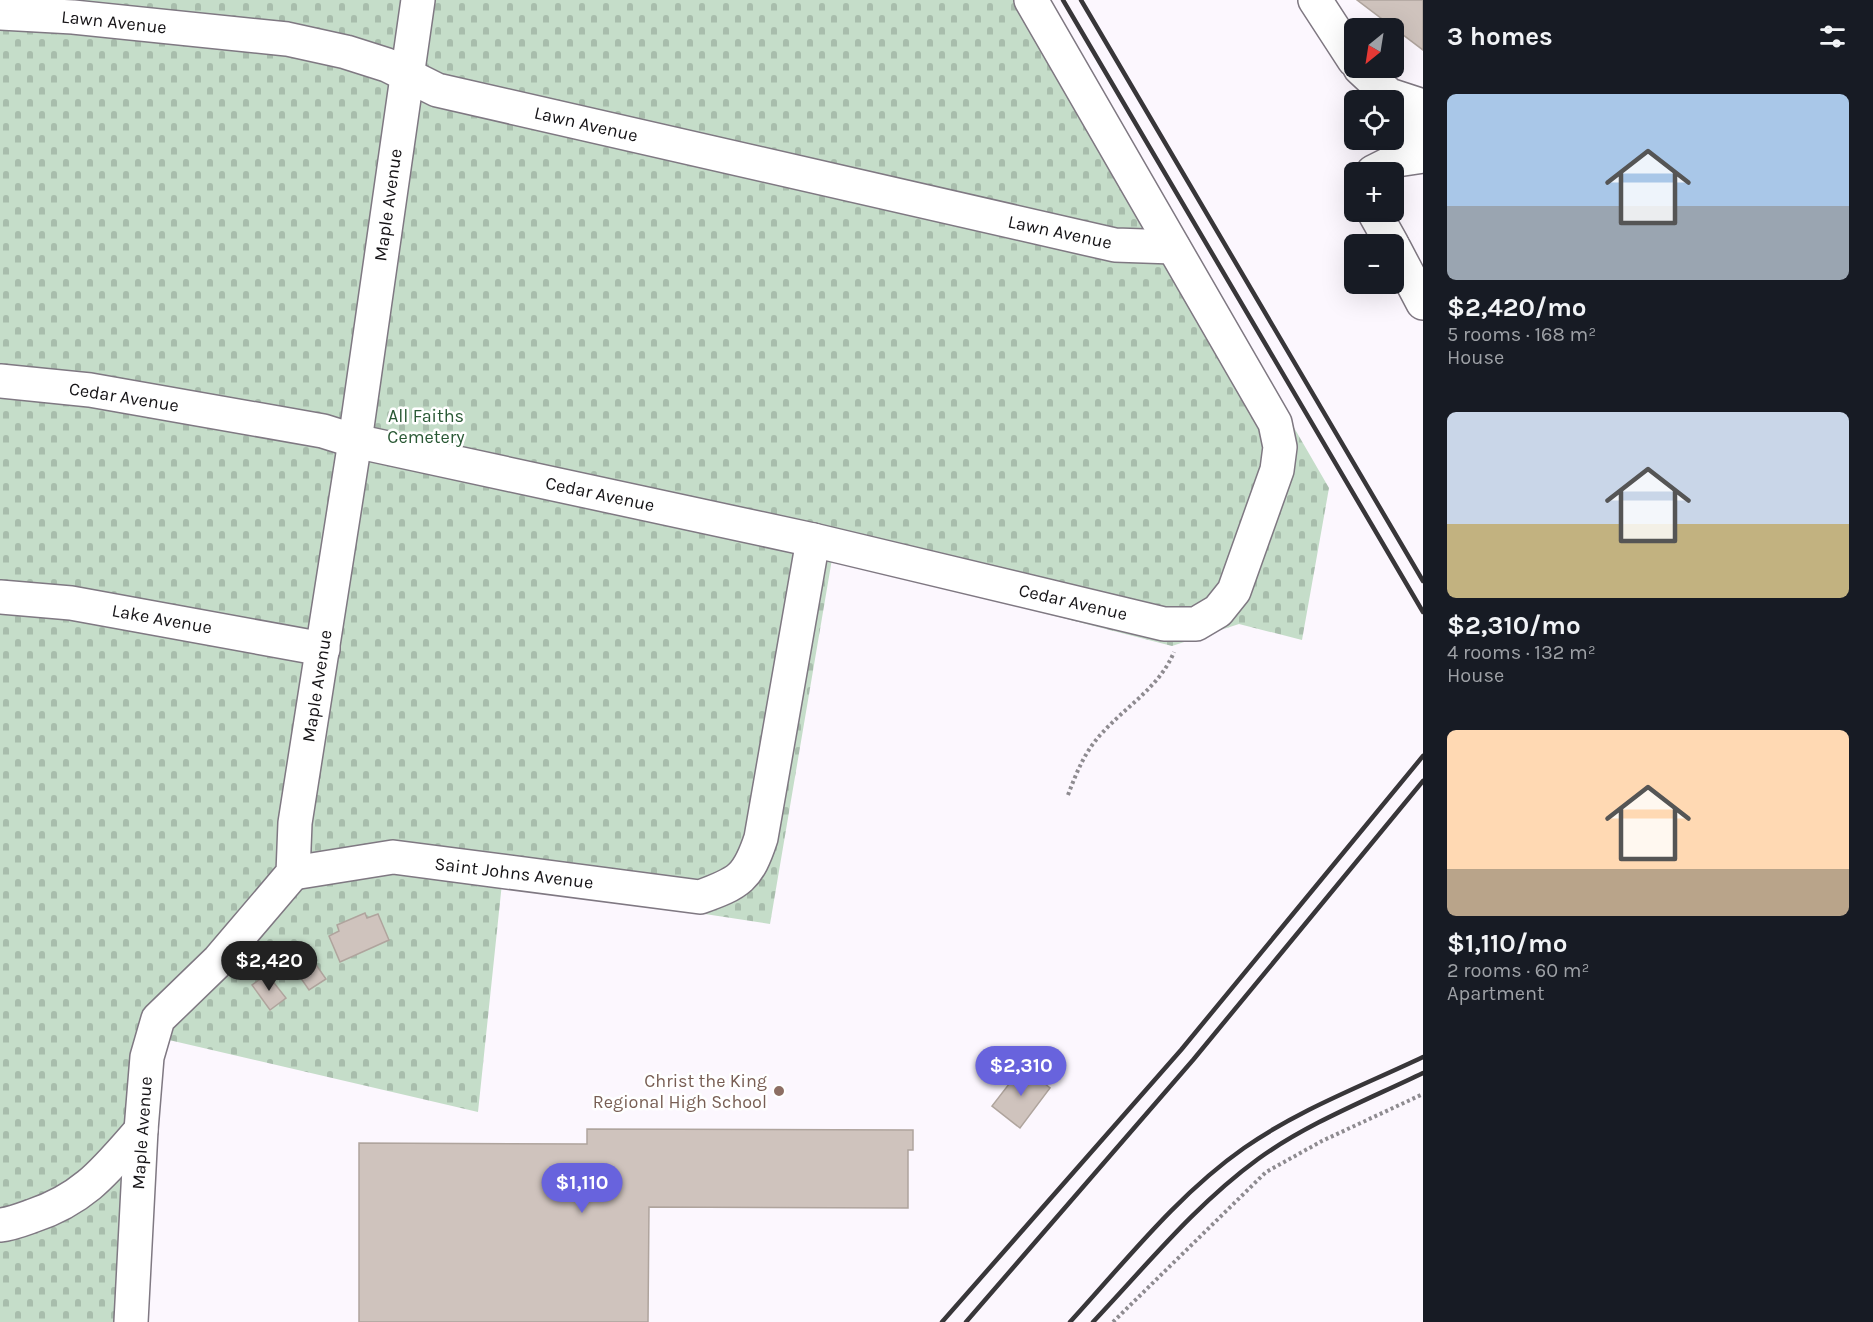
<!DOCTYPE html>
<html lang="en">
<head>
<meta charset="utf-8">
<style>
  :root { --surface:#171b24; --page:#20242c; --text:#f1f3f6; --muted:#9ea1a6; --accent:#6863dd }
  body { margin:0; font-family:Karla,sans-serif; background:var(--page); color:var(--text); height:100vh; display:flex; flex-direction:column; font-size:22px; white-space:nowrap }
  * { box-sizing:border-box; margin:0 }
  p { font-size:20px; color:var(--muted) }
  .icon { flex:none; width:33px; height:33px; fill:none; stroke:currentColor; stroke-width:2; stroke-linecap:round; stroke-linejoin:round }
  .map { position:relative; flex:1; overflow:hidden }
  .panel { display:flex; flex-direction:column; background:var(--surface); width:450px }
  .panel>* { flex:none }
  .needle { width:39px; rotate:210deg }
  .fabs { position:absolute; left:1344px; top:18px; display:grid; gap:12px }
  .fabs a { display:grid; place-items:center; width:60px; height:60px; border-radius:9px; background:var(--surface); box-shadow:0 6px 24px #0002; font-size:30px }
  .price { position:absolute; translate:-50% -51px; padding:0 14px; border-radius:21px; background:var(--accent); color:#fff; font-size:20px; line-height:39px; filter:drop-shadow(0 2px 3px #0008) }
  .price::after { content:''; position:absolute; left:50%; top:36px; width:18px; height:14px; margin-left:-9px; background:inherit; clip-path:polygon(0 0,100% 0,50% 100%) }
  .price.current { background:#222; color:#fff }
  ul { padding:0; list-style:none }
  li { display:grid; align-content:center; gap:12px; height:318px; padding:0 24px }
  li span { display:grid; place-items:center; height:186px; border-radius:9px; color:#555 }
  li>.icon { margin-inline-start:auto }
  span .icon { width:108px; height:108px; fill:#fffc; stroke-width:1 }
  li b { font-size:26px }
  h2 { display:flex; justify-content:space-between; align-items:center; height:72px; padding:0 24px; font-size:26px }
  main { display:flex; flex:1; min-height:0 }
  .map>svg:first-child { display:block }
  .cemetery { fill:url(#cemetery-stones) }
  .building { fill:#cfc3bd; stroke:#afa49d; stroke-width:1.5 }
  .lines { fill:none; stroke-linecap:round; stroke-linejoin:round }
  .minor-casing { stroke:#7f7882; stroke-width:36 }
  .path { stroke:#8e8b90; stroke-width:4; stroke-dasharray:3 3; stroke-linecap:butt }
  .minor { stroke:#fff; stroke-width:33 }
  .rail { stroke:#383639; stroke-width:4.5 }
  .education-dot { fill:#8d6e63; stroke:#fff; stroke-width:2 }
  .labels { text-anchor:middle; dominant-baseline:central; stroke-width:5; stroke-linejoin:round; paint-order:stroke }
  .street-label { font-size:18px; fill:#151316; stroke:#fff }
  .park-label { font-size:18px; fill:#295834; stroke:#fff }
  .education-label { font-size:18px; fill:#785e54; stroke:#fff; text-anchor:end }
</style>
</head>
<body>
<main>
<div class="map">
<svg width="1423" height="1322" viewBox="0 0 1423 1322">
  <defs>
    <pattern id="cemetery-stones" width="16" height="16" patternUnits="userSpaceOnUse" patternTransform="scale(1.5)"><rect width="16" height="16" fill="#c5ddc9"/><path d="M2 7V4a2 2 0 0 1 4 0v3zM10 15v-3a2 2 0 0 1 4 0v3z" fill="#a8bdac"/></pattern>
  </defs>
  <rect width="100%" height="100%" fill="#fcf7fe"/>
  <polygon class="cemetery" points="0,0 1046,0 1329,488 1302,640 1239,624 1172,646 832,559 770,924 502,883 478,1112 169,1040 161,1071 147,1322 0,1322"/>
  <g class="building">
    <polygon points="1357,0 1423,0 1423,50"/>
    <polygon points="365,913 367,918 378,914 389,940 340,962 329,936 339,931 337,925"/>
    <polygon points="303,946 326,979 309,990 287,958"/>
    <polygon points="267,974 286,998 270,1010 252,985"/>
    <polygon points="1023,1066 1050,1088 1020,1128 992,1106"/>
    <polygon points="587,1129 913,1130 913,1150 908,1150 908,1208 649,1207 648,1322 359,1322 359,1143 587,1144"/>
  </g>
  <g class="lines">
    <defs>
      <g id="minor">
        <polyline points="1315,0 1354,60"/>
        <polyline points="0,13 73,17 287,39 346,52 387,65 437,90 1115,245 1173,247"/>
        <polyline points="1360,68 1389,95 1423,106"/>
        <polyline points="1394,104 1423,154"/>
        <polyline points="1373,172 1397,160 1423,156"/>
        <polyline points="1374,212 1392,244"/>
        <polyline points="1394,248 1423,303"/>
        <polyline points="0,381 90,390 323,431 355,441 813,540 1164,624 1196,624 1218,611 1234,591 1277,470 1280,447 1275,423 1031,0"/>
        <polyline points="0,597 71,603 323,649"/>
        <path d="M293 873 393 857 700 897C739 883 748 878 761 838L813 540"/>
        <path d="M0 1225C11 1224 21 1220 32 1216 84 1199 106 1170 141 1130"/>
        <polyline points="131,1322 141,1130 147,1057 158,1019 219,960 293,873 295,823 355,441 418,0"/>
      </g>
    </defs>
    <use href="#minor" class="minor-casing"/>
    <g class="path">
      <path d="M1068 795C1077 771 1086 749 1104 731 1128 705 1160 686 1174 652"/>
      <polyline points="1113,1322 1266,1172 1322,1141 1423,1094"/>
    </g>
    <use href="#minor" class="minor"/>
    <g class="rail">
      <polyline points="1063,0 1423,612"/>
      <polyline points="1081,0 1423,581"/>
      <polyline points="942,1322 1181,1050 1423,756"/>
      <polyline points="966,1322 1193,1060 1423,781"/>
      <path d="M1070 1322C1125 1262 1177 1195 1244 1148 1300 1109 1362 1086 1423 1057"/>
      <path d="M1093 1322C1146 1266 1195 1205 1258 1159 1308 1123 1367 1100 1423 1073"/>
    </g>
  </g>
  <circle class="education-dot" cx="779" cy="1091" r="6"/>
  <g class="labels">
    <g class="street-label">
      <text transform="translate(114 22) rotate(6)">Lawn Avenue</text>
      <text transform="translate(586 124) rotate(13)">Lawn Avenue</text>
      <text transform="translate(388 205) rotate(-82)">Maple Avenue</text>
      <text transform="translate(1060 232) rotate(12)">Lawn Avenue</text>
      <text transform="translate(124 397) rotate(9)">Cedar Avenue</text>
      <text transform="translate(600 494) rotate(12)">Cedar Avenue</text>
      <text transform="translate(1073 602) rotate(13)">Cedar Avenue</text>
      <text transform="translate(162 619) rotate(10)">Lake Avenue</text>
      <text transform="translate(317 686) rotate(-81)">Maple Avenue</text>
      <text transform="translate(514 873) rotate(7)">Saint Johns Avenue</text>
      <text transform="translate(142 1133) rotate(-86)">Maple Avenue</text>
    </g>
    <g class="park-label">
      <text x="426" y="416">All Faiths<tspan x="426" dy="21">Cemetery</tspan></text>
    </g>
    <g class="education-label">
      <text x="767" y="1081">Christ the King<tspan x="767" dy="21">Regional High School</tspan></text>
    </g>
  </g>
</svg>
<div class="fabs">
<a><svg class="needle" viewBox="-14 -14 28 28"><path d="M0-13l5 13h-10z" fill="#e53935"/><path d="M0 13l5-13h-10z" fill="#9ea1a6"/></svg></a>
<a><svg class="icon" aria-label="locate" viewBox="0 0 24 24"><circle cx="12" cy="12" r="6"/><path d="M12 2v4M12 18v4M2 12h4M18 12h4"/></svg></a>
<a>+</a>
<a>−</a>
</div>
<b class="price current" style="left:269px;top:992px">$2,420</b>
<b class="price" style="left:1021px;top:1097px">$2,310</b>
<b class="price" style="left:582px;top:1214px">$1,110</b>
</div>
<section class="panel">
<h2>3 homes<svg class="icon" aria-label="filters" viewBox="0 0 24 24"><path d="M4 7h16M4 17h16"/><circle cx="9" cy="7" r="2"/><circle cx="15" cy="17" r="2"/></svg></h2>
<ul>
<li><span style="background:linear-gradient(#a9c7e8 60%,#9aa5b1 0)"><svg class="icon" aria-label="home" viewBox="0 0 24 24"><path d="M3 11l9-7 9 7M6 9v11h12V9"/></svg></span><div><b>$2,420/mo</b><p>5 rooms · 168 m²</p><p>House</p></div></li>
<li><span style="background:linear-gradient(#c9d6e8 60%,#c2b280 0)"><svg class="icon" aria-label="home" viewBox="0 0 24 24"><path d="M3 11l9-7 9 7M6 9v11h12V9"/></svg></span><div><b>$2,310/mo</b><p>4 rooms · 132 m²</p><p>House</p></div></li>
<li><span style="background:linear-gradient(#ffd9b3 75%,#b9a48a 0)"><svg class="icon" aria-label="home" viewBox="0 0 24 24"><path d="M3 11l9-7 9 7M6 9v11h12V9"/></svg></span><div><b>$1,110/mo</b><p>2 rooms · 60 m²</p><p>Apartment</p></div></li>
</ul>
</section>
</main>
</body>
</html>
